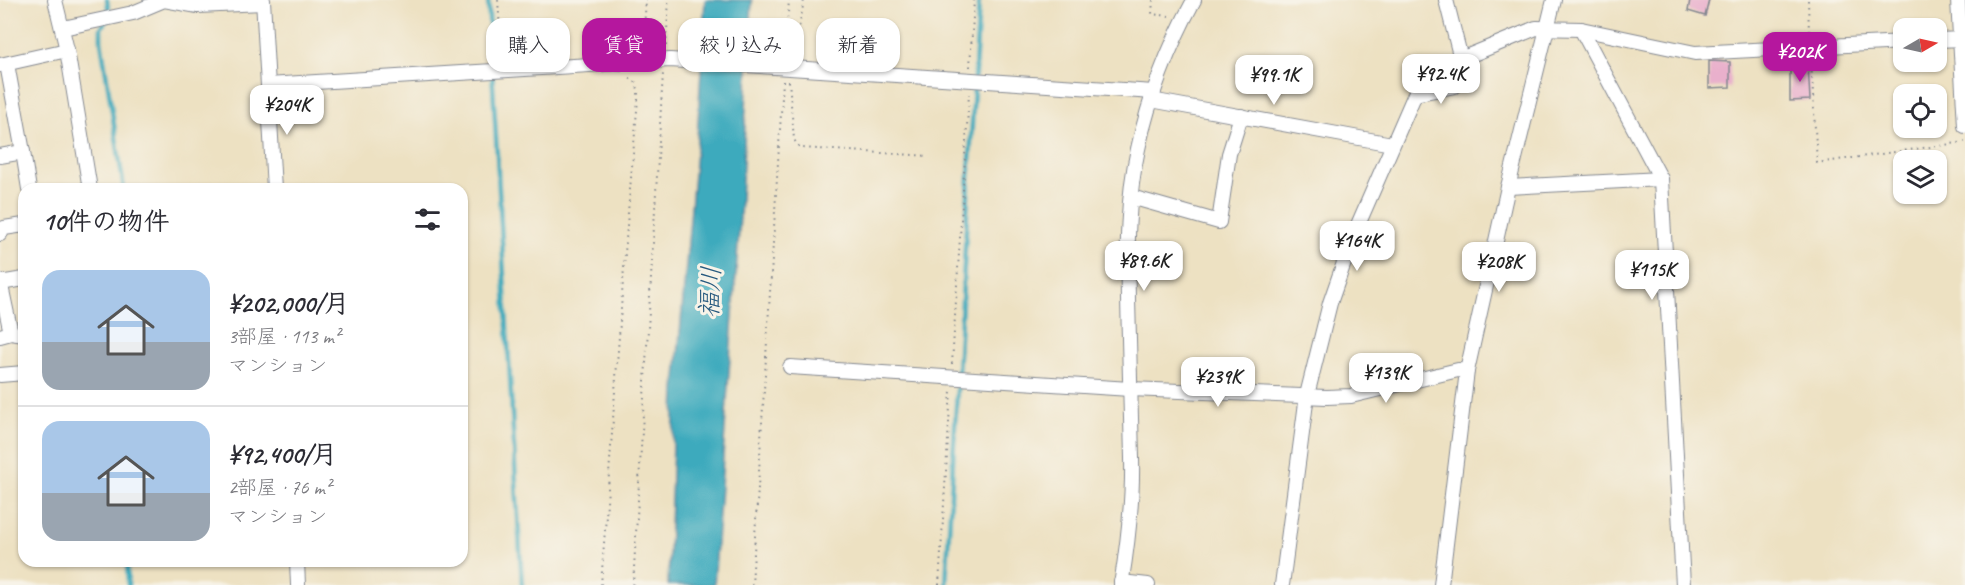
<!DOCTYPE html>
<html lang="ja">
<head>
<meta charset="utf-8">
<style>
  :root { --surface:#fff; --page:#f7f7f7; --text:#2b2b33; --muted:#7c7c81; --line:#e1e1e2; --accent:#b5179e }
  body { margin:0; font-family:Caveat,"Klee One",sans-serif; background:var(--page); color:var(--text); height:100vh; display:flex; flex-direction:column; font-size:22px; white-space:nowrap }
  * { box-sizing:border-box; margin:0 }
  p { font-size:20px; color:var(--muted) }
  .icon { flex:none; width:33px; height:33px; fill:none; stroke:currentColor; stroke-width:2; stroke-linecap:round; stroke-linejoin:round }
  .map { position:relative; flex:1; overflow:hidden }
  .details { position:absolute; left:18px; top:183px; width:450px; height:384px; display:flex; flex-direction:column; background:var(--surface); border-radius:18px; box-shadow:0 2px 4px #0004 }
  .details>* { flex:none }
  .hud { position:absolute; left:486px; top:18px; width:570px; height:54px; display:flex; gap:12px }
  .needle { width:39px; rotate:81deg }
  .tools { position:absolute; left:1893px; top:18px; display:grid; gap:12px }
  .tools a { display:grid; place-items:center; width:54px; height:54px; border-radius:12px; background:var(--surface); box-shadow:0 2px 4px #0004; font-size:30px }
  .price { position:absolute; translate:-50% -51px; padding:0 14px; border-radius:12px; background:#fff; color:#222; font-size:20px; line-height:39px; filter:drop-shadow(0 2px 3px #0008) }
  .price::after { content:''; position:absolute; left:50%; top:36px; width:18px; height:14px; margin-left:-9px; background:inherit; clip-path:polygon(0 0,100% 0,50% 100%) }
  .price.selected { background:var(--accent); color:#fff }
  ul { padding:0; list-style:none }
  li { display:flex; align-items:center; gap:18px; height:150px; padding:0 24px }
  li+li { border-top:2px solid var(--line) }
  li span { display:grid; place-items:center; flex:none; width:168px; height:120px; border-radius:18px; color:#555 }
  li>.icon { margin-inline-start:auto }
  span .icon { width:72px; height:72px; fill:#fffc; stroke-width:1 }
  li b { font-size:26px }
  h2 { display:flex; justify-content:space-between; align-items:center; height:72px; padding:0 24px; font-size:26px }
  .pill { padding:0 21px; border-radius:18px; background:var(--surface); box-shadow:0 2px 4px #0004; font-size:21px; line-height:54px }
  .pill.selected { background:var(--accent); color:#fff }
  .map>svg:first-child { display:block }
  .water { fill:#3eaabd; stroke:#2c6c8e; stroke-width:1.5 }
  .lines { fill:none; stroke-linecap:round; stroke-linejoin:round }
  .stream { stroke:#3eaabd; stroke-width:4.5 }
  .building { fill:#e9b0cc }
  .minor-casing { stroke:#848890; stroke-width:16 }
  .path { stroke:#848890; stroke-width:2; stroke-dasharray:1.5 4.5; stroke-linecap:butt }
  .minor { stroke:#fff; stroke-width:14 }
  .labels { text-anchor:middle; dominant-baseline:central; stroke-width:6; stroke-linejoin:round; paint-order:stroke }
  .water-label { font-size:26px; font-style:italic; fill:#275a7f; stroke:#f7f3e8 }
</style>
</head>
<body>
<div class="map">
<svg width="1965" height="585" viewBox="0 0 1965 585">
  <rect width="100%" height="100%" fill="#f7f3e8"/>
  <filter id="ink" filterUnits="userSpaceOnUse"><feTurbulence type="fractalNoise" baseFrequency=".0167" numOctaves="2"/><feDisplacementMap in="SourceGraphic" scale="12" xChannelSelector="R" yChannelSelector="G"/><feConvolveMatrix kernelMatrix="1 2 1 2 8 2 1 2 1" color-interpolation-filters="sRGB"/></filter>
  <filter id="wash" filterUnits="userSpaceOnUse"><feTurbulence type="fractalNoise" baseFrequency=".008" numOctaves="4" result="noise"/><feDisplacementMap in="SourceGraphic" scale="24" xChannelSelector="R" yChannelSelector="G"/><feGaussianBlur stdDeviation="1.35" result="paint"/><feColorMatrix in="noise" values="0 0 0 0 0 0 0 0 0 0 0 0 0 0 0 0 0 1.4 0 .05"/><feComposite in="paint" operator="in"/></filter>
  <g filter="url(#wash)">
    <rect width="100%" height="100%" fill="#ede1c2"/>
    <polygon class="water" points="705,0 752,0 740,216 714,585 668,585 675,390 697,140"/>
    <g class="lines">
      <g class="stream">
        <polyline points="107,0 109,15"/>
        <polyline points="488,0 522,585"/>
        <polyline points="105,22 101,28 101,41 124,189"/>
        <polyline points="127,561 128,585"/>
        <polyline points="946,585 979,0"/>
      </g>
    </g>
    <g id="blocks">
      <g class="building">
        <polygon points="1690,0 1709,0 1705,16 1688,11"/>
        <polygon points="1709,61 1730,62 1730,87 1709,88"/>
        <polygon points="1808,64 1810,100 1790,101 1790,65"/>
      </g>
    </g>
  </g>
  <g filter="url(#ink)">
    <use href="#blocks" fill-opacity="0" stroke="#848890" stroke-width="1.5"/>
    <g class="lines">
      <defs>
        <g id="minor">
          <polyline points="55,0 67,50 90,189"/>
          <polyline points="263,0 274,189"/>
          <polyline points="1958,0 1965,126"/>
          <polyline points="63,28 133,13 164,0 198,6 263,3"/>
          <polyline points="1581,29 1661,179 1683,585"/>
          <polyline points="1936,40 1965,39"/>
          <polyline points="1461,59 1536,28 1581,29 1695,53 1904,42"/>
          <polyline points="7,64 23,152"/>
          <polyline points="0,65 67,50"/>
          <polyline points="268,85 670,60 1154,92"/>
          <polyline points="1151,100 1392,144"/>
          <polyline points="0,156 23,152 29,189"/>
          <polyline points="1508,187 1661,179"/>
          <polyline points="1131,197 1219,222 1229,154 1241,116"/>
          <polyline points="0,234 4,228 24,225"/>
          <polyline points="0,281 11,333"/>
          <polyline points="0,283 24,279"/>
          <polyline points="0,336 11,333 24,335"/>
          <polyline points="790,367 1130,389 1327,397 1351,396 1458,370 1467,371"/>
          <polyline points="0,375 24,373"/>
          <polyline points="297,561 298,585"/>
          <polyline points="1121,582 1148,585"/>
          <path d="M1121 585C1128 543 1133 500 1132 458 1131 405 1129 352 1128 299 1127 249 1127 198 1138 149 1149 98 1169 46 1194 0"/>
          <polyline points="1282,585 1307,395 1330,303 1354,234 1415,94 1455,86 1461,59 1446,0"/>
          <polyline points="1441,585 1467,371 1508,187 1554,0"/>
        </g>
      </defs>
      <use href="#minor" class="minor-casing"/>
      <g class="path">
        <polyline points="498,0 502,58"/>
        <polyline points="1153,0 1152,14 1169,16"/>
        <polyline points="1808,0 1809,33"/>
        <polyline points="666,46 669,0"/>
        <polyline points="612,49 635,46 640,42 644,28 646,0"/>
        <polyline points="785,54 789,0"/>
        <polyline points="792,55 795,50 804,0"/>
        <polyline points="1811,60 1817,163 1965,142"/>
        <polyline points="970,67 974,0"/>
        <polyline points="789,81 794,139 797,145 802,148 929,156"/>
        <polyline points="952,364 969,94"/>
        <polyline points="601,585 628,212 638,99 638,89 635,81 627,77"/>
        <polyline points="633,585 663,73"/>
        <polyline points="752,585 783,81"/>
        <polyline points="939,585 951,390"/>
      </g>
      <use href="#minor" class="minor"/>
    </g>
  </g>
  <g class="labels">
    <g class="water-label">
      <text transform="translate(710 292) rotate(-87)">福川</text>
    </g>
  </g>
</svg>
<div class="tools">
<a><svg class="needle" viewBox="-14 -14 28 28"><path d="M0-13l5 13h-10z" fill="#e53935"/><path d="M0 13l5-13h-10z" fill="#7c7c81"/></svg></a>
<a><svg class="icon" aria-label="locate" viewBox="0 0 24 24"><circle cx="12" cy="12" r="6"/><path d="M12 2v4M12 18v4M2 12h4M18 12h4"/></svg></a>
<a><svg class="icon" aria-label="layers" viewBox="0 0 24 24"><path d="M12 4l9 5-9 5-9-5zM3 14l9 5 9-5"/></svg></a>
</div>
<b class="price selected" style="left:1800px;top:83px">¥202K</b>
<b class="price" style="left:1441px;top:105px">¥92.4K</b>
<b class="price" style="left:1274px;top:106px">¥99.1K</b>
<b class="price" style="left:287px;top:136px">¥204K</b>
<b class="price" style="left:1357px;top:272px">¥164K</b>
<b class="price" style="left:1144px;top:292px">¥89.6K</b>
<b class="price" style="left:1499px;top:293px">¥208K</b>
<b class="price" style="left:1652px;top:301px">¥115K</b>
<b class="price" style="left:1386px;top:404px">¥139K</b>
<b class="price" style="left:1218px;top:408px">¥239K</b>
<div class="hud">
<a class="pill">購入</a>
<a class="pill selected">賃貸</a>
<a class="pill">絞り込み</a>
<a class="pill">新着</a>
</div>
<section class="details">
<h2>10件の物件<svg class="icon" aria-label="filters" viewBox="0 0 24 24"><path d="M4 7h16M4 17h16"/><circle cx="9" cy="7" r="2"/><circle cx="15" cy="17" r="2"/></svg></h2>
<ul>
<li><span style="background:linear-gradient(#a9c7e8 60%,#9aa5b1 0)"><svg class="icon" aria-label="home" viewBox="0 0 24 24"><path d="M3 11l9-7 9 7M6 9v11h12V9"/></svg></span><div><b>¥202,000/月</b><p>3部屋 · 113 m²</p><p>マンション</p></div></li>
<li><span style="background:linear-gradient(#a9c7e8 60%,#9aa5b1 0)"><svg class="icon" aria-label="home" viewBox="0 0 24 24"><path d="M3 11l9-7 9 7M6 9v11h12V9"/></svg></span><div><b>¥92,400/月</b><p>2部屋 · 76 m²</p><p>マンション</p></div></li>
</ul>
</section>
</div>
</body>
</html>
